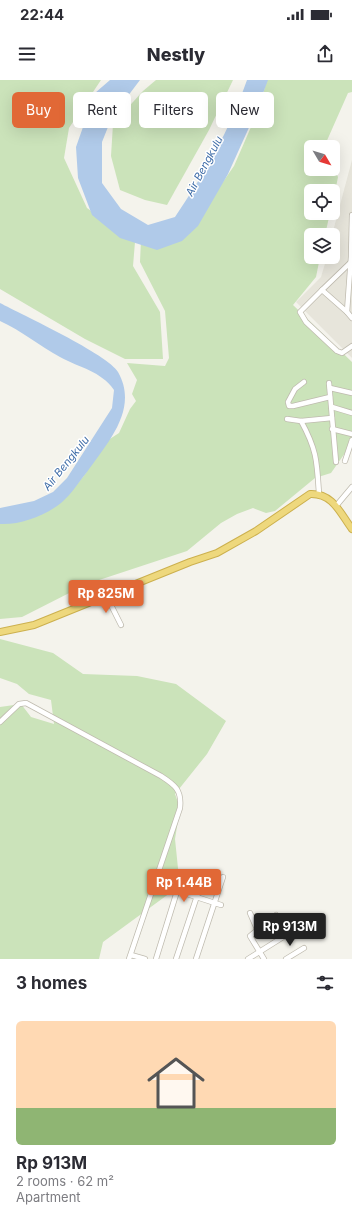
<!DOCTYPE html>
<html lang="en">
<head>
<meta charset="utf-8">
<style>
  :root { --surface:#fff; --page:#f2f2f3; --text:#2b2b33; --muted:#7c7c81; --line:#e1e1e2; --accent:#e16836 }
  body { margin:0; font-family:Inter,sans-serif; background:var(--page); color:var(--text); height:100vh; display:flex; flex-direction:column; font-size:15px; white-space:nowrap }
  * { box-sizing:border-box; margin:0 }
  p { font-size:13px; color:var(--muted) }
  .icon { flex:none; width:22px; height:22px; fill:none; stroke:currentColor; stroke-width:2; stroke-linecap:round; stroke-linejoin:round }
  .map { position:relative; height:879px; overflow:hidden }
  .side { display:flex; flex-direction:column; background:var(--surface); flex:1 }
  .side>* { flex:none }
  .top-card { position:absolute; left:12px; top:12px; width:328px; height:36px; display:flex; gap:8px }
  .needle { width:26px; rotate:128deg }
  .controls { position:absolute; left:304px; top:60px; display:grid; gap:8px }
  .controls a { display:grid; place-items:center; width:36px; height:36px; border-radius:6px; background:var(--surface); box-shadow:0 4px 16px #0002; font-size:20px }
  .price { position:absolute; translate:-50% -34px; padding:0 9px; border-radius:4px; background:var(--accent); color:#fff; font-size:13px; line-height:26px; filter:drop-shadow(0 1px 2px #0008) }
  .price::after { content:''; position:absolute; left:50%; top:24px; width:12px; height:9px; margin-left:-6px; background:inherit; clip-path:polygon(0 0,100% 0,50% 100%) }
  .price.selected { background:#222; color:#fff }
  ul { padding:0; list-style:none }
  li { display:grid; align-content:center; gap:8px; height:212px; padding:0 16px }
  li+li { border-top:1px solid var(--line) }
  li span { display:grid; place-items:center; height:124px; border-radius:6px; color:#555 }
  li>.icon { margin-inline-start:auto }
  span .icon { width:72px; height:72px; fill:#fffc; stroke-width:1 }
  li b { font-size:17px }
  h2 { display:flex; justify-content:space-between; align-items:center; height:48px; padding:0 16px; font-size:17px }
  .pill { padding:0 14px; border-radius:6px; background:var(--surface); box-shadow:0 4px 16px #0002; font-size:14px; line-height:36px }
  .pill.selected { background:var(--accent); color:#fff }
  .status { display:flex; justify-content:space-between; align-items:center; height:28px; padding:0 20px; background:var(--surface); direction:ltr }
  .status svg { height:11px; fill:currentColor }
  header { display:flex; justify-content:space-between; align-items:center; height:52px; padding:0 16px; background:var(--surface); font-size:18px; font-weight:800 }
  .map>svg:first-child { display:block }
  .residential { fill:#e7e5db }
  .green { fill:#cbe3ba }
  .water { fill:#b0cae9 }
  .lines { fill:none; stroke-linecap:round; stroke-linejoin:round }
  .minor-casing { stroke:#bfbbaf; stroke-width:6 }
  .highway-casing { stroke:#ccb04e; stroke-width:8 }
  .minor { stroke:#fff; stroke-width:4.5 }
  .highway { stroke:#eed87d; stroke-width:6 }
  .labels { text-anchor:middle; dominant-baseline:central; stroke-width:3; stroke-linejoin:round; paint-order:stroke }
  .water-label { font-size:11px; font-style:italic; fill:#3f6da8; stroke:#fff }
</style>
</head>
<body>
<div class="status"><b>22:44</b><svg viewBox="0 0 49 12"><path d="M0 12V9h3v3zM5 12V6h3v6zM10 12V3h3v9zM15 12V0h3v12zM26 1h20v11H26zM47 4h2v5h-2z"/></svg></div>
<header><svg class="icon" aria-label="menu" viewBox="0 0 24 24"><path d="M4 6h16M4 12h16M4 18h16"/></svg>Nestly<svg class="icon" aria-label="share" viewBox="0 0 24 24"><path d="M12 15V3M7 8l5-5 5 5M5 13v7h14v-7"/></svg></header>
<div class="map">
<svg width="352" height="879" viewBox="0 0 352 879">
  <rect width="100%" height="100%" fill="#f4f3ec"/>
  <polygon class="residential" points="352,80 352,278 296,222 321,197 327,177 333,177 332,155"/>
  <g class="green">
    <polygon points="0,0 101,0 69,48 64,78 87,128 135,162 133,186 160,232 163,279 125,279 85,259 0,209"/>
    <polygon points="156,0 233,0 209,50 167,125 145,120 120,110 111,76 113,44 143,11"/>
    <polygon points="267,0 352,0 352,12 348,13 325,65 325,67 311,67 311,89 333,89 333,87 338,97 333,122 333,111 311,111 311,133 330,133 325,155 311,155 311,177 320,177 316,197 293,225 352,282 352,363 331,393 315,398 275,431 266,433 253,428 237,434 221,443 187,471 87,504 22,537 0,539 0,437 64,417 74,408 86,393 96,368 119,353 130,329 136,321 132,314 137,300 127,283 165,286 169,278 165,231 140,182 141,160 193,145 234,86 258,31"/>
    <polygon points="0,559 53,573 83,594 137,596 176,604 226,641 207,674 175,714 180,728 175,759 179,798 170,813 103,862 99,879 0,879 0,627 21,624 31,637 54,644 51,620 29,614 17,604 0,598"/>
  </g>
  <g class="water">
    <path d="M110 0H140L112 37 102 62V103L121 129 148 145 175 137C204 94 230 50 247 0H268L256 32 228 94 198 146 182 161 157 170 120 158 92 135 78 98 76 67 95 13Z"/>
    <path d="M0 223C21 234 109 275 118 292 139 329 108 362 87 392 78 403 69 418 57 426 41 437 19 445 0 444V428L34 421 53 412 67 398 112 328 114 310C101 291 80 288 60 277 40 266 22 251 0 241Z"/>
  </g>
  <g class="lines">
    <defs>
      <g id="minor">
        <polyline points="352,135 351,177 347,232 352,238"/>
        <polyline points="322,210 300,232 306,242 337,271 342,273 352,266"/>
        <polyline points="347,232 322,210 350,183"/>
        <polyline points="304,302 295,309 288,322 289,326 293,326 330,317"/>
        <polyline points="329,303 336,382"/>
        <polyline points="330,308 352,313"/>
        <polyline points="332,327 352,333"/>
        <polyline points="287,339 301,341 332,338"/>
        <path d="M301 341C317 370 317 382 319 414"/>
        <polyline points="332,349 352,354"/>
        <polyline points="345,381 352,360"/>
        <polyline points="336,426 352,407"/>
        <polyline points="106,515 121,545"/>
        <path d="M0 642 19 624 26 623 161 696C175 705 182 710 180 728L129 879"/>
        <polyline points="153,803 221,825"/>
        <polyline points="250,833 257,849"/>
        <polyline points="131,875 145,879"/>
        <polyline points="156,879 183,792"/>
        <polyline points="176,879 204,795"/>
        <polyline points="196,879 223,797"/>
        <polyline points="248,879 299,847"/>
        <polyline points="264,879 250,856 276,835"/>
        <polyline points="286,879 304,868"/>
      </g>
      <path id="highway" d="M0 552 34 545 190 482 217 473 256 451 310 414C333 413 340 433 352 449"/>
    </defs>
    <use href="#minor" class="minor-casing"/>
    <use href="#highway" class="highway-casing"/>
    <use href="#minor" class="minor"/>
    <use href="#highway" class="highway"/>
  </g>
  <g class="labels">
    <g class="water-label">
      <text transform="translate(204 86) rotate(-62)">Air Bengkulu</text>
      <text transform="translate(66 383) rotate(-51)">Air Bengkulu</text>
    </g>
  </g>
</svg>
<div class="controls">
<a><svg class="needle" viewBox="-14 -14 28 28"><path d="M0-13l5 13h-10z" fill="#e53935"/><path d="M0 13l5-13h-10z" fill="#7c7c81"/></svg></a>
<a><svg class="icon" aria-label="locate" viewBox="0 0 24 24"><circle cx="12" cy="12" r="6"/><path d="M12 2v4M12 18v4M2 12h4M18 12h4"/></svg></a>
<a><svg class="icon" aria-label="layers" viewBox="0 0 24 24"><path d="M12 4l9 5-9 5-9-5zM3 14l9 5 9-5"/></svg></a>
</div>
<b class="price" style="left:106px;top:534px">Rp 825M</b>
<b class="price" style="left:184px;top:823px">Rp 1.44B</b>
<b class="price selected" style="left:290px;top:867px">Rp 913M</b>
<div class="top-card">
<a class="pill selected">Buy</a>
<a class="pill">Rent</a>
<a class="pill">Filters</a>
<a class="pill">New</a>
</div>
</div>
<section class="side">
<h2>3 homes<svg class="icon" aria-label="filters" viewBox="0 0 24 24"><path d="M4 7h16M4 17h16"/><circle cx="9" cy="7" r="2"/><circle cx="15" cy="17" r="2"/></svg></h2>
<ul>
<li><span style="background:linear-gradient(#ffd9b3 70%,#8fb573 0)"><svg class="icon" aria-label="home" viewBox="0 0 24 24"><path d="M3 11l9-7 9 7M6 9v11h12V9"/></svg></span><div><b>Rp 913M</b><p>2 rooms · 62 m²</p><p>Apartment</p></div></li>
</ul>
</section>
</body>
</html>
